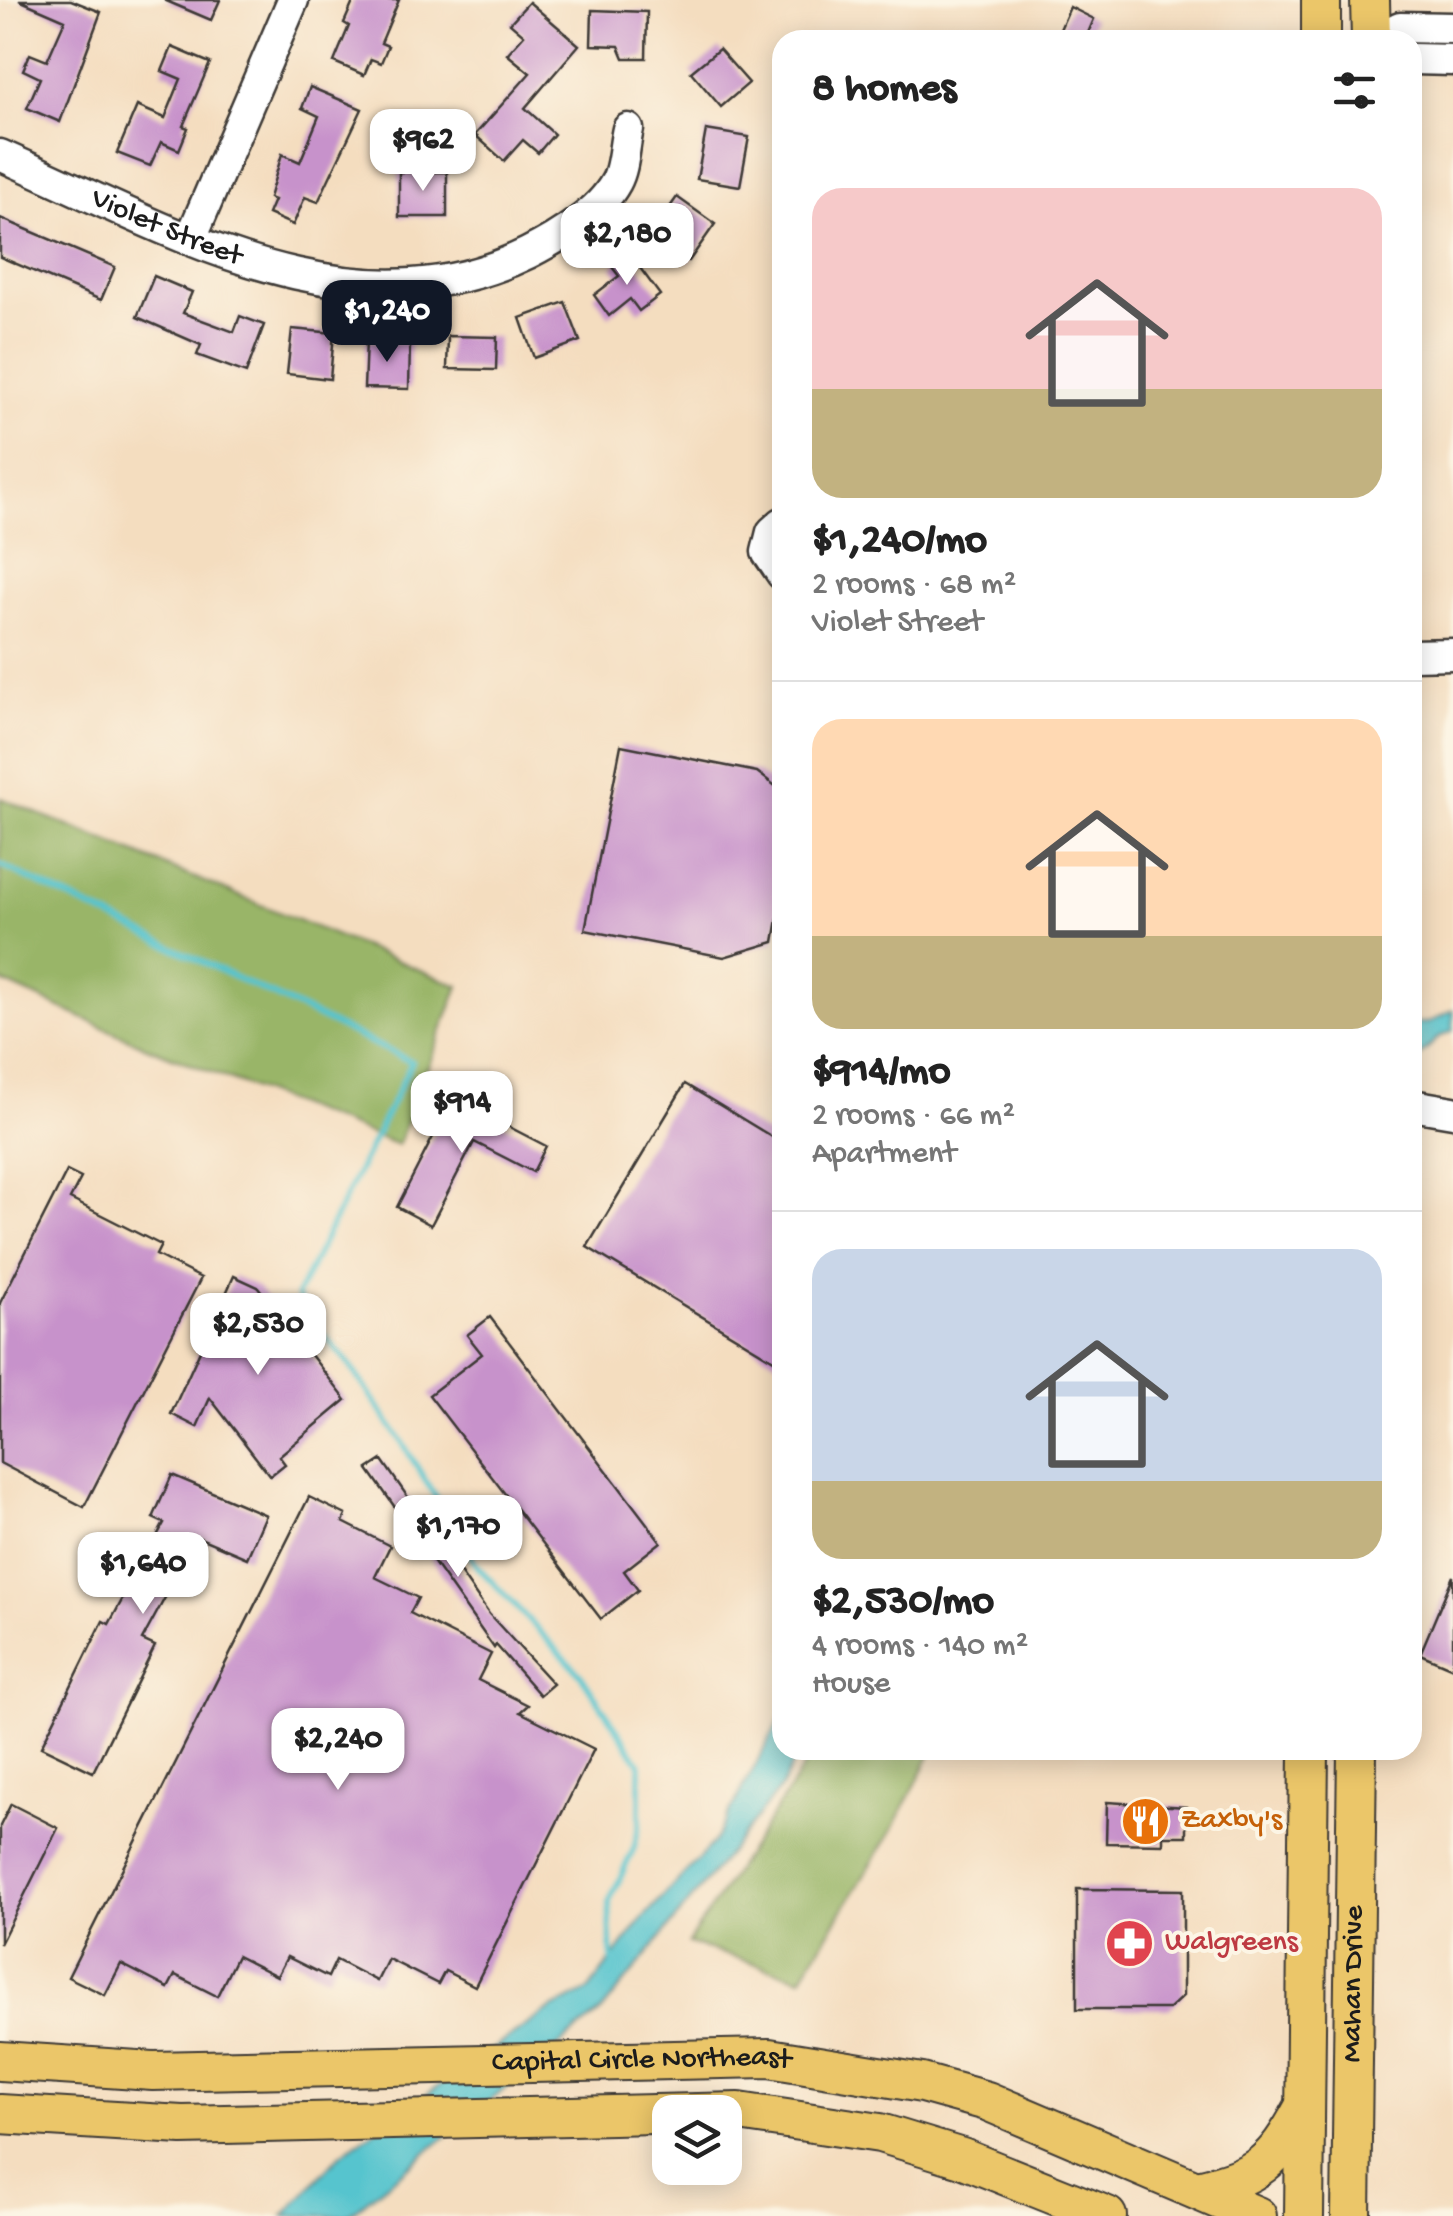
<!DOCTYPE html>
<html lang="en">
<head>
<meta charset="utf-8">
<style>
  :root { --surface:#fff; --page:#f6f6f6; --text:#222; --muted:#767676; --line:#e0e0e0; --accent:#111827 }
  body { margin:0; font-family:"Gochi Hand",sans-serif; background:var(--page); color:var(--text); height:100vh; display:flex; flex-direction:column; font-size:38px; white-space:nowrap }
  * { box-sizing:border-box; margin:0 }
  p { font-size:32px; color:var(--muted) }
  .icon { flex:none; width:55px; height:55px; fill:none; stroke:currentColor; stroke-width:2; stroke-linecap:round; stroke-linejoin:round }
  .map { position:relative; flex:1; overflow:hidden }
  .sheet { position:absolute; left:772px; top:30px; width:650px; height:1730px; display:flex; flex-direction:column; background:var(--surface); border-radius:30px; box-shadow:0 5px 25px #0003 }
  .sheet>* { flex:none }
  .controls { position:absolute; left:652px; top:2095px; display:grid; gap:20px }
  .controls a { display:grid; place-items:center; width:90px; height:90px; border-radius:20px; background:var(--surface); box-shadow:0 5px 25px #0003; font-size:50px }
  .price { position:absolute; translate:-50% -85px; padding:0 22px; border-radius:20px; background:#fff; color:#222; font-size:32px; line-height:65px; filter:drop-shadow(0 2px 5px #0008) }
  .price::after { content:''; position:absolute; left:50%; top:60px; width:30px; height:22px; margin-left:-15px; background:inherit; clip-path:polygon(0 0,100% 0,50% 100%) }
  .price.active { background:var(--accent); color:#fff }
  ul { padding:0; list-style:none }
  li { display:grid; align-content:center; gap:20px; height:530px; padding:0 40px }
  li+li { border-top:2px solid var(--line) }
  li span { display:grid; place-items:center; height:310px; border-radius:30px; color:#555 }
  li>.icon { margin-inline-start:auto }
  span .icon { width:180px; height:180px; fill:#fffc; stroke-width:1 }
  li b { font-size:42px }
  h2 { display:flex; justify-content:space-between; align-items:center; height:120px; padding:0 40px; font-size:42px }
  .map>svg:first-child { display:block }
  .forest { fill:#99b567; stroke:#5a6842; stroke-width:2.5 }
  .water { fill:#57c4ce; stroke:#3a7075; stroke-width:2.5 }
  .lines { fill:none; stroke-linecap:round; stroke-linejoin:round }
  .stream { stroke:#57c4ce; stroke-width:6 }
  .building { fill:#c792cb }
  .minor-casing { stroke:#3c3934; stroke-width:35 }
  .major-casing { stroke:#3c3934; stroke-width:42 }
  .minor { stroke:#fff; stroke-width:30 }
  .major { stroke:#ebc669; stroke-width:38 }
  .labels { text-anchor:middle; dominant-baseline:central; stroke-width:8; stroke-linejoin:round; paint-order:stroke }
  .street-label { font-size:30px; fill:#1c1c1c; stroke:#fcf5e5 }
  .food-label { font-size:30px; fill:#c56008; stroke:#fcf5e5; text-anchor:start }
  .health-label { font-size:30px; fill:#be3a42; stroke:#fcf5e5; text-anchor:start }
</style>
</head>
<body>
<div class="map">
<svg width="1453" height="2216" viewBox="0 0 1453 2216">
  <rect width="100%" height="100%" fill="#fcf5e5"/>
  <filter id="ink" filterUnits="userSpaceOnUse"><feTurbulence type="fractalNoise" baseFrequency=".01" numOctaves="2"/><feDisplacementMap in="SourceGraphic" scale="20" xChannelSelector="R" yChannelSelector="G"/><feConvolveMatrix kernelMatrix="1 2 1 2 8 2 1 2 1" color-interpolation-filters="sRGB"/></filter>
  <filter id="wash" filterUnits="userSpaceOnUse"><feTurbulence type="fractalNoise" baseFrequency=".0048" numOctaves="4" result="noise"/><feDisplacementMap in="SourceGraphic" scale="40" xChannelSelector="R" yChannelSelector="G"/><feGaussianBlur stdDeviation="2.25" result="paint"/><feColorMatrix in="noise" values="0 0 0 0 0 0 0 0 0 0 0 0 0 0 0 0 0 1.4 0 .05"/><feComposite in="paint" operator="in"/></filter>
  <g filter="url(#wash)">
    <rect width="100%" height="100%" fill="#f4ddbf"/>
    <g class="forest">
      <polygon points="0,798 459,986 398,1145 147,1047 0,981"/>
      <polygon points="815,1750 933,1750 893,1829 801,1978 688,1943"/>
    </g>
    <g class="water">
      <polygon points="1453,1010 1453,1031 1439,1037 1413,1062 1413,1023 1428,1023"/>
      <polygon points="782,1716 782,1750 799,1750 782,1786 602,2011 347,2216 284,2216 340,2155 544,2013 589,1990 642,1919 714,1842"/>
    </g>
    <g class="lines">
      <polyline class="stream" points="0,865 412,1062 297,1295 306,1315 346,1360 400,1439 478,1567 581,1675 640,1764 640,1822 634,1848 609,1902 612,1960"/>
    </g>
    <g id="blocks">
      <g class="building">
        <polygon points="19,0 71,0 101,12 60,122 27,108 40,78 23,70 30,54 47,61 65,20"/>
        <polygon points="164,0 220,0 211,20"/>
        <polygon points="354,0 399,0 381,43 388,46 381,63 371,59 364,75 334,62 349,26 344,23"/>
        <polygon points="529,2 579,45 525,108 554,134 538,153 523,140 504,161 475,135 530,73 507,54 524,35 510,23"/>
        <polygon points="1070,7 1094,19 1085,40 1058,34"/>
        <polygon points="592,10 647,12 646,58 624,58 619,46 591,45"/>
        <polygon points="172,47 210,63 183,126 188,128 179,150 161,142 150,166 117,153 137,106 165,118 181,79 162,71"/>
        <polygon points="719,49 749,83 721,107 691,72"/>
        <polygon points="310,87 362,109 318,202 305,197 293,225 268,214 274,200 269,198 282,154 300,162 319,116 302,108"/>
        <polygon points="706,130 749,137 740,186 697,179"/>
        <rect x="399" y="172" width="48" height="45"/>
        <polygon points="677,197 715,224 689,261 651,234"/>
        <polygon points="0,218 115,267 101,300 0,257"/>
        <polygon points="629,253 660,295 639,311 630,299 609,316 594,295 619,276 612,267"/>
        <polygon points="154,276 192,292 183,313 234,332 240,316 264,325 246,373 197,355 201,345 137,317"/>
        <polygon points="565,302 580,341 534,358 520,318"/>
        <polygon points="292,329 334,333 330,379 287,374"/>
        <polygon points="448,336 497,337 496,370 447,369"/>
        <polygon points="366,341 410,343 409,389 364,388"/>
        <polygon points="621,745 757,772 782,791 782,896 774,942 724,957 585,930"/>
        <polygon points="685,1084 782,1143 782,1365 587,1247"/>
        <polygon points="453,1098 546,1146 533,1172 474,1142 431,1225 397,1207"/>
        <polygon points="67,1171 81,1178 70,1199 161,1245 156,1255 201,1278 84,1507 0,1463 0,1303"/>
        <polygon points="234,1276 258,1287 346,1400 279,1456 285,1464 270,1476 210,1398 197,1427 171,1414"/>
        <polygon points="490,1317 661,1542 624,1571 638,1590 601,1619 429,1395 482,1354 467,1335"/>
        <polygon points="382,1460 489,1614 553,1684 540,1695 496,1645 494,1648 368,1469"/>
        <polygon points="172,1475 266,1515 247,1558 198,1537 142,1640 155,1646 93,1772 41,1747 103,1621 109,1624 164,1523 153,1518"/>
        <polygon points="309,1497 346,1515 343,1522 390,1546 375,1577 418,1598 410,1613 491,1654 478,1680 528,1705 520,1712 594,1749 475,1986 445,1971 438,1984 388,1959 377,1981 336,1960 328,1977 287,1957 277,1976 237,1956 217,1996 175,1975 168,1988 121,1964 105,1995 68,1977"/>
        <polygon points="1453,1576 1453,1668 1420,1654"/>
        <polygon points="1107,1802 1186,1807 1186,1836 1163,1836 1163,1844 1106,1843"/>
        <polygon points="11,1804 58,1828 0,1944 0,1826"/>
        <polygon points="1077,1889 1183,1890 1183,1996 1169,2009 1077,2009"/>
      </g>
    </g>
  </g>
  <g filter="url(#ink)">
    <use href="#blocks" fill-opacity="0" stroke="#3c3934" stroke-width="2.5"/>
    <g class="lines">
      <defs>
        <g id="minor">
          <polyline points="1375,40 1400,27 1453,28"/>
          <polyline points="1412,59 1453,60"/>
          <path id="s1" d="M0 155C163 226 350 341 528 253 558 238 600 212 616 182 624 168 624 145 628 129"/>
          <polyline points="191,238 293,0"/>
          <polyline points="782,523 772,532 767,552 782,574"/>
          <polyline points="1412,655 1453,654"/>
          <polyline points="1412,1105 1453,1112"/>
        </g>
        <g id="major">
          <polyline points="1370,0 1371,40"/>
          <polyline points="1321,40 1321,0"/>
          <path id="s2" d="M0 2061 153 2071 769 2058 922 2083 987 2101 1257 2216"/>
          <polyline points="0,2114 182,2125 739,2112 880,2133 962,2158 1107,2216"/>
          <path d="M1198 2190C1259 2175 1273 2164 1303 2109"/>
          <polyline points="1304,2216 1309,1750"/>
          <path id="s3" d="M1351 2216 1357 1750"/>
        </g>
      </defs>
      <use href="#minor" class="minor-casing"/>
      <use href="#major" class="major-casing"/>
      <use href="#minor" class="minor"/>
      <use href="#major" class="major"/>
    </g>
  </g>
  <defs>
    <symbol id="restaurant-disc" viewBox="-11 -11 22 22"><circle r="9.5" fill="#e8710a" stroke="#fcf5e5"/><path d="M-5-6h1v4h1v-4h1v4h1v-4h1v5L-1.5 .5V6h-2V.5L-5-1ZM5-6V6H3V1.5H1.5Q1.5-4 5-6Z" fill="#fff"/></symbol>
    <symbol id="pharmacy-disc" viewBox="-11 -11 22 22"><circle r="9.5" fill="#e0444e" stroke="#fcf5e5"/><path d="M-2-6h4v4h4v4h-4v4h-4v-4h-4v-4h4Z" fill="#fff"/></symbol>
  </defs>
  <g fill-rule="evenodd">
    <use href="#restaurant-disc" x="1118" y="1794" width="55" height="55"/>
    <use href="#pharmacy-disc" x="1102" y="1916" width="55" height="55"/>
  </g>
  <g class="labels">
    <g class="street-label">
      <text stroke="none"><textPath href="#s1" startOffset="182">Violet Street</textPath></text>
      <text stroke="none"><textPath href="#s3" startOffset="232">Mahan Drive</textPath></text>
      <text stroke="none"><textPath href="#s2" startOffset="642">Capital Circle Northeast</textPath></text>
    </g>
    <g class="food-label">
      <text x="1181" y="1821">Zaxby's</text>
    </g>
    <g class="health-label">
      <text x="1165" y="1943">Walgreens</text>
    </g>
  </g>
</svg>
<div class="controls">
<a><svg class="icon" aria-label="layers" viewBox="0 0 24 24"><path d="M12 4l9 5-9 5-9-5zM3 14l9 5 9-5"/></svg></a>
</div>
<b class="price" style="left:423px;top:194px">$962</b>
<b class="price" style="left:627px;top:288px">$2,180</b>
<b class="price active" style="left:387px;top:365px">$1,240</b>
<b class="price" style="left:462px;top:1156px">$914</b>
<b class="price" style="left:258px;top:1378px">$2,530</b>
<b class="price" style="left:458px;top:1580px">$1,170</b>
<b class="price" style="left:143px;top:1617px">$1,640</b>
<b class="price" style="left:338px;top:1793px">$2,240</b>
<section class="sheet">
<h2>8 homes<svg class="icon" aria-label="filters" viewBox="0 0 24 24"><path d="M4 7h16M4 17h16"/><circle cx="9" cy="7" r="2"/><circle cx="15" cy="17" r="2"/></svg></h2>
<ul>
<li><span style="background:linear-gradient(#f6c9c9 65%,#c2b280 0)"><svg class="icon" aria-label="home" viewBox="0 0 24 24"><path d="M3 11l9-7 9 7M6 9v11h12V9"/></svg></span><div><b>$1,240/mo</b><p>2 rooms · 68 m²</p><p>Violet Street</p></div></li>
<li><span style="background:linear-gradient(#ffd9b3 70%,#c2b280 0)"><svg class="icon" aria-label="home" viewBox="0 0 24 24"><path d="M3 11l9-7 9 7M6 9v11h12V9"/></svg></span><div><b>$914/mo</b><p>2 rooms · 66 m²</p><p>Apartment</p></div></li>
<li><span style="background:linear-gradient(#c9d6e8 75%,#c2b280 0)"><svg class="icon" aria-label="home" viewBox="0 0 24 24"><path d="M3 11l9-7 9 7M6 9v11h12V9"/></svg></span><div><b>$2,530/mo</b><p>4 rooms · 140 m²</p><p>House</p></div></li>
</ul>
</section>
</div>
</body>
</html>
